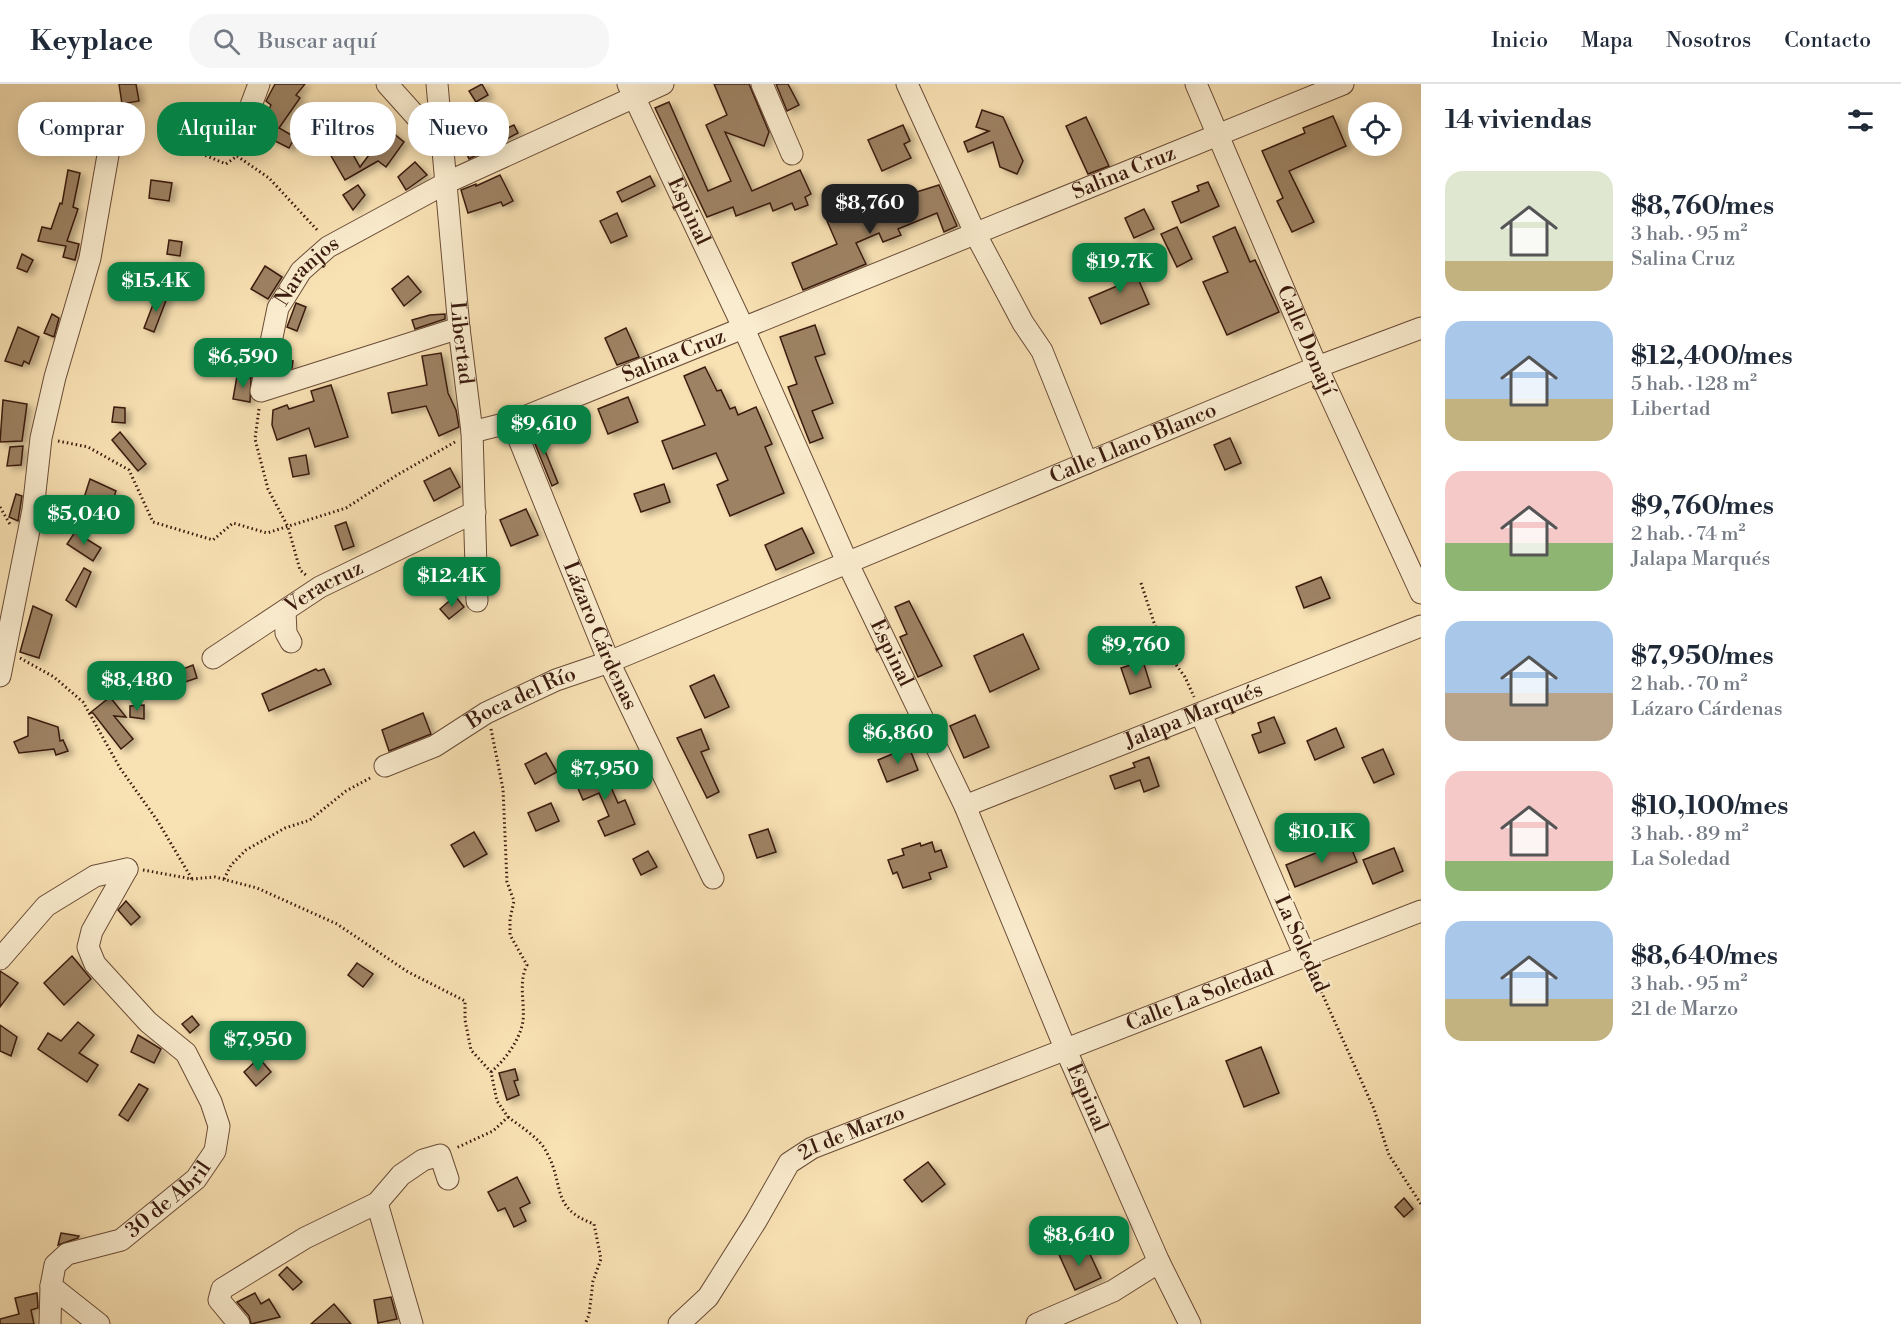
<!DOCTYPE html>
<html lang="es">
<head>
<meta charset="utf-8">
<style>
  :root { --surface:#fff; --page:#f6f6f7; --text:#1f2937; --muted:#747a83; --line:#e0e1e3; --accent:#0b8043 }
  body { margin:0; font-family:"Libre Bodoni",serif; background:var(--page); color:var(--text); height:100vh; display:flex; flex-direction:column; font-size:22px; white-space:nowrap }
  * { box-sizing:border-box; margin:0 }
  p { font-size:20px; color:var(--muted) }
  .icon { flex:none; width:33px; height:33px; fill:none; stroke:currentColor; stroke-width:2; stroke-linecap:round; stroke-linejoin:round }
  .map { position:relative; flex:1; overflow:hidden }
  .side { display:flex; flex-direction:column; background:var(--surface); width:480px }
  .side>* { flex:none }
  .banner { position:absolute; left:18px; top:18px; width:570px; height:54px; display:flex; gap:12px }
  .fabs { position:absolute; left:1348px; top:18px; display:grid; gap:12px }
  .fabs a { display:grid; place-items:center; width:54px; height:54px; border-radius:50%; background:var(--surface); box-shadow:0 3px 15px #0003; font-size:30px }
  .price { position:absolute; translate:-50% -51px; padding:0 14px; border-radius:12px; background:var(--accent); color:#fff; font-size:20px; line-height:39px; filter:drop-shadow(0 2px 3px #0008) }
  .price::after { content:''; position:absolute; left:50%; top:36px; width:18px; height:14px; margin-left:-9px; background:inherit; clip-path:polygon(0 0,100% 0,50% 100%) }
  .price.selected { background:#222; color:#fff }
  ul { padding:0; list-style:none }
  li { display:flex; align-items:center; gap:18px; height:150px; padding:0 24px }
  li span { display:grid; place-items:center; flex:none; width:168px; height:120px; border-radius:18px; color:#555 }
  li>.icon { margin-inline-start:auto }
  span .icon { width:72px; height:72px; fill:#fffc; stroke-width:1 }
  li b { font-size:26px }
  h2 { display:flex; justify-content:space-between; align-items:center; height:72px; padding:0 24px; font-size:26px }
  .chip { padding:0 21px; border-radius:24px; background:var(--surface); box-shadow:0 3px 15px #0003; font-size:21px; line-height:54px }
  .chip.selected { background:var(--accent); color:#fff }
  header { display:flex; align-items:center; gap:36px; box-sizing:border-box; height:84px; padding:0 30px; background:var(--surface); border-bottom:2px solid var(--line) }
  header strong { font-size:28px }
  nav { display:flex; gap:33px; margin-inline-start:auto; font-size:21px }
  .search { width:420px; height:54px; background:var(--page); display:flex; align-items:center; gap:15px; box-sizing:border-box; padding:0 21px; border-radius:24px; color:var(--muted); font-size:22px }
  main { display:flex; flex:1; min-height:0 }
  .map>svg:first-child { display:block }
  .building { fill:#9d8264; stroke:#3b1b0e; stroke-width:1.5; filter:url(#shadow) }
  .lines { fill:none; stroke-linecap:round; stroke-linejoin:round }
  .minor-casing { stroke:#6a4c37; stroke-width:23 }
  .path { stroke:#3b1b0e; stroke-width:3; stroke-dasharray:1.5 3; stroke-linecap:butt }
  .minor { stroke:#faecce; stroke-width:21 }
  .labels { text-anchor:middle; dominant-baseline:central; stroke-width:4.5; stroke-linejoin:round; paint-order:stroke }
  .street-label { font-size:21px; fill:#3b1b0e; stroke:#faecce }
</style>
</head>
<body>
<header>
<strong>Keyplace</strong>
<div class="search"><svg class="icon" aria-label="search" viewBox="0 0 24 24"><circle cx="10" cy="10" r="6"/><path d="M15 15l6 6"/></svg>Buscar aquí</div>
<nav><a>Inicio</a><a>Mapa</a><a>Nosotros</a><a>Contacto</a></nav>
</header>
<main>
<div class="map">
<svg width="1421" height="1240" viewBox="0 0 1421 1240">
  <defs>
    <filter id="shadow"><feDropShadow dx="5" dy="3" stdDeviation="3" flood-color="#0004"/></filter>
  </defs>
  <rect width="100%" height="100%" fill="#f8e1b3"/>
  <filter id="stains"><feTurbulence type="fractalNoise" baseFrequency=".00333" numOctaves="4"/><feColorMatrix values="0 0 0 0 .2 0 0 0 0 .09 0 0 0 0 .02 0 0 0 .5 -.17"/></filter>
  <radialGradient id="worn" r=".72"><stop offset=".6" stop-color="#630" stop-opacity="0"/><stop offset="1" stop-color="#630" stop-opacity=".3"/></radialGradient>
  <g class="building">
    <polygon points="119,0 136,0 139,17 122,20"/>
    <polygon points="275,0 305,0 296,11 300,14 279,44 295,53 289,64 257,48 271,21 266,17"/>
    <polygon points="482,0 488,11 476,18 469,7"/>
    <polygon points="714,0 749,0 769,48 764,62 725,48 752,107 800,86 811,110 805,113 808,121 795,126 792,119 773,127 770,119 736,132 733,123 707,133 655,24 669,18 708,107 731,97 706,41 727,31"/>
    <polygon points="776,0 788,0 799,21 787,27"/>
    <polygon points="982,26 1003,33 1023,77 1017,90 1000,83 993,58 968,68 964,58 989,47 976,43"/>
    <polygon points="1333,32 1346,62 1289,87 1314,138 1292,148 1277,117 1283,114 1262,67 1305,49 1303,44"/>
    <polygon points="1086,33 1109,82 1088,90 1066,42"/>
    <polygon points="514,41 518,49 469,75 464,63"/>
    <polygon points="903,41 910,57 904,60 911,74 882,87 868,56"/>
    <polygon points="388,45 404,58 386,83 378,77 345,96 330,70 347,60 360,83"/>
    <polygon points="415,78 427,91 406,106 398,93"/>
    <polygon points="68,86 80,89 73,123 78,125 67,157 79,160 75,176 63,173 66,162 38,157 42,143 51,145 60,119 62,120"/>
    <polygon points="500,91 513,117 503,122 501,118 468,129 461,106 476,100 476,102"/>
    <polygon points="650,92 655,102 622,118 617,108"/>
    <polygon points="151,96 172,99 169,117 149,114"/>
    <polygon points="1208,98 1219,122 1181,139 1172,118 1199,107 1197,102"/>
    <polygon points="358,101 365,111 353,126 343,111"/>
    <polygon points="939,101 957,142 944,148 937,129 898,145 901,151 883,158 879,149 856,159 866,180 803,206 792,179 837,160 827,137 842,131 845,137 861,130 863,134 909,115 907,111"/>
    <polygon points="1144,125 1154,145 1134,154 1125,134"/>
    <polygon points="617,129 627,152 611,159 600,137"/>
    <polygon points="1177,143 1192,175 1177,183 1161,150"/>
    <polygon points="1235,143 1250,178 1255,176 1279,228 1227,251 1203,198 1228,188 1213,153"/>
    <polygon points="169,156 182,158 180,172 167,170"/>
    <polygon points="22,170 33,176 27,188 17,184"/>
    <polygon points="1121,175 1127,186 1133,183 1149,220 1101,240 1089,214 1117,202 1107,181"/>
    <polygon points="265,182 282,193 268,215 251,205"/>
    <polygon points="408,192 421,208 404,222 392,205"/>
    <polygon points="157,210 167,214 154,248 144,244"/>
    <polygon points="296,219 306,223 297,247 287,243"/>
    <polygon points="52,230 59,234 54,253 44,249"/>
    <polygon points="445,230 445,235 415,245 412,236 430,231"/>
    <polygon points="815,241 825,270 815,273 833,319 812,327 823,354 810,359 788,303 797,300 780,253"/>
    <polygon points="18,243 39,253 29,280 24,277 22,282 5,277"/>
    <polygon points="626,244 639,273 617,281 605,254"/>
    <polygon points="441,269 448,309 456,326 459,343 439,352 426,322 392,329 388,309 427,301 422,272"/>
    <polygon points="280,276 293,277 292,284 280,288"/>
    <polygon points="705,283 717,307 721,306 730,325 735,323 738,331 756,323 772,360 765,363 784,409 730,432 717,401 728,396 716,369 673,385 662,357 705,341 684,292"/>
    <polygon points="237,292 251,294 250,318 233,315"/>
    <polygon points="331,301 348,353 315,363 309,344 277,356 272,341 273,326 287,321 289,325 314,317 311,307"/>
    <polygon points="628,313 638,338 608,350 598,325"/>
    <polygon points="3,316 27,320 22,357 0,358"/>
    <polygon points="114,323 125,324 125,339 112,338"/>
    <polygon points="535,342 558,399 552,402 529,345"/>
    <polygon points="120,348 146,380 138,387 112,356"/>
    <polygon points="1230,354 1241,379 1225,386 1214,361"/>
    <polygon points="23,362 21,381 7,382 10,363"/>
    <polygon points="306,371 309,390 293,393 289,374"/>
    <polygon points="450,384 460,403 434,417 424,397"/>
    <polygon points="90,395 116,407 108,431 83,417"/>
    <polygon points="664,400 670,418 641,428 634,410"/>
    <polygon points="16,410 22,412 18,437 9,433"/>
    <polygon points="526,425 538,451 511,462 500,436"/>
    <polygon points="346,438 354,462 343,466 335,442"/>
    <polygon points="802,444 814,469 776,486 765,461"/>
    <polygon points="75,448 101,464 93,477 67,460"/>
    <polygon points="84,484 91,488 76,523 66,516"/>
    <polygon points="1321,493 1330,514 1304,524 1296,503"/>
    <polygon points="455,512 464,523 449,535 440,525"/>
    <polygon points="909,517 942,582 918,593 900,553 907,550 895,523"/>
    <polygon points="33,522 52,531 39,574 20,568"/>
    <polygon points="1023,550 1039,585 990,608 974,572"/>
    <polygon points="1143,577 1151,603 1130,610 1121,584"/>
    <polygon points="193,581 197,594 182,599 178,587"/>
    <polygon points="316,585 318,587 324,585 331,600 269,627 262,610"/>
    <polygon points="714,591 729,623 705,634 690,602"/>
    <polygon points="110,613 126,633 114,632 133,655 121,665 93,629 90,629"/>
    <polygon points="144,621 144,635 130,633 130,622"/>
    <polygon points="423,629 431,650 389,667 382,646"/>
    <polygon points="975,631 989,663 964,674 950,642"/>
    <polygon points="28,633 58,643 60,657 63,656 68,667 56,671 54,665 19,669 14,658 28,652"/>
    <polygon points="1274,633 1285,659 1259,669 1252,651 1261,648 1258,639"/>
    <polygon points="1336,644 1344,663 1315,676 1307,657"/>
    <polygon points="701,645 709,665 701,668 719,708 707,714 677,654"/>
    <polygon points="909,663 918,686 887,698 878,676"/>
    <polygon points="1383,665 1394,690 1374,699 1362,674"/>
    <polygon points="546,669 557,688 535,700 525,680"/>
    <polygon points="1149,673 1159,702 1144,708 1140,696 1115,705 1110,692 1135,683 1133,679"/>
    <polygon points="602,683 618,719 625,716 635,740 605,752 598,737 609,732 599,709 583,716 574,695"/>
    <polygon points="551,719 559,737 536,747 528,729"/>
    <polygon points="768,745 776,768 757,774 749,751"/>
    <polygon points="474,748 487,770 464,783 451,761"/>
    <polygon points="1348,756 1357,778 1295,803 1286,781"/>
    <polygon points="932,758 935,768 941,766 947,783 929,789 931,795 903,804 897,788 893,790 888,776 904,771 902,765 920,759 921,762"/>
    <polygon points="1394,764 1403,787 1373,800 1363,776"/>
    <polygon points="648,767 657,783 641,791 633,775"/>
    <polygon points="126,817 140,833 131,841 118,826"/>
    <polygon points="72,872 91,895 64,921 44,899"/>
    <polygon points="357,879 373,890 363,903 348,891"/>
    <polygon points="0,887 18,899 0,923"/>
    <polygon points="192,932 199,941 190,949 182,940"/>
    <polygon points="78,938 94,951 79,969 98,981 87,998 38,965 48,949 61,957"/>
    <polygon points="0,941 17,953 11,972 0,967"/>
    <polygon points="138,951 161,965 154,979 131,968"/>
    <polygon points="1261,963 1279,1009 1244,1023 1226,977"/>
    <polygon points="259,974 271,988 256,1002 244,988"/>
    <polygon points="515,985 518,996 514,997 519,1011 507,1016 499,989"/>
    <polygon points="139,1000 148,1005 128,1037 119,1031"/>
    <polygon points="928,1078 945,1100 922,1118 904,1096"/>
    <polygon points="517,1093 530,1119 520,1124 526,1137 514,1143 505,1124 498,1127 488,1108"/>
    <polygon points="1404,1114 1413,1125 1404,1133 1395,1123"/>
    <polygon points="61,1149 79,1152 78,1154 58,1161"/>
    <polygon points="1072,1159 1078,1173 1089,1168 1101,1194 1075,1206 1057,1166"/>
    <polygon points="287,1183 302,1198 293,1206 279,1191"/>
    <polygon points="37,1209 38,1224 31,1226 34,1240 0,1240 0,1235 19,1230 15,1214"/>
    <polygon points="255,1209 261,1220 269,1215 280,1233 251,1240 249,1232 237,1218"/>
    <polygon points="391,1213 397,1235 378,1239 374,1216"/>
    <polygon points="334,1220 351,1240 311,1240"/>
  </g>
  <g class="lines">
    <defs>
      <g id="minor">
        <polyline points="387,0 422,39 444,52"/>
        <path id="s1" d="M437 0 459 244 472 348 477 517"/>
        <path id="s2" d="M628 0 744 245 848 480 965 722 1065 964 1159 1178 1190 1240"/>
        <polyline points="762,0 792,70"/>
        <polyline points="907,0 976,151 1023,239 1042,267 1087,379"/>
        <path id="s3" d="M1196 0 1317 283 1421 509"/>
        <polyline points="241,48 259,0"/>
        <path id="s4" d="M459 244 261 307 278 224 301 187 328 163 448 98 663 0"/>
        <path id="s5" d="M512 338 609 578 713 794"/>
        <path id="s6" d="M472 348 512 338 1343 0"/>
        <polyline points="285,527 286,549 291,558"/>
        <path id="s7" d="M213 574 320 503 475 428"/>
        <polyline points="0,592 33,426 41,354 55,293 90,174 108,71"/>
        <polyline points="1201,630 1305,872"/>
        <path id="s8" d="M385 682 435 662 486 629 556 596 609 578 1317 283 1421 244"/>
        <path id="s9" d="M965 722 1421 542"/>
        <polyline points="0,875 46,822 95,792 127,785"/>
        <polyline points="377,1119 412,1240"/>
        <polyline points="51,1202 99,1240"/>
        <path id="s10" d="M50 1240 51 1202 55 1181 67 1170 121 1156 196 1095 215 1067 219 1042 211 1018 186 969 148 938 95 880 88 863 92 847 127 785"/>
        <polyline points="239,1240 219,1216 222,1205 305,1154 377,1119 401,1091 423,1076 440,1071 448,1095"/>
        <path id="s11" d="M679 1240 708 1213 756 1137 789 1079 812 1064 1421 827"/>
        <polyline points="1037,1240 1113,1207 1159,1178"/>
      </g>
    </defs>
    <use href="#minor" class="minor-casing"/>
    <g class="path">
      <polyline points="197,68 226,80 237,72 238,65"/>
      <polyline points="237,72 269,94 319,148"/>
      <polyline points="259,325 255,355 268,405 288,443 300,486 307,492"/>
      <polyline points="58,357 88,363 129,386 153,438 213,456 233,439 267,449 346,424 397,391 455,358"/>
      <polyline points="0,423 11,442"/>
      <polyline points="1141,499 1161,560 1185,593 1194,613"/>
      <polyline points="20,574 54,593 83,618 120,684 157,736 192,795"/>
      <path d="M491 645 503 705 507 798 514 817 510 835V851L527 881C518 899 525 918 523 937 520 956 505 976 491 988"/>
      <polyline points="143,786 192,795 215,793 257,804 337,840 408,888 465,917 465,936 471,966 491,988 497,1017 508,1033 493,1047 456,1064"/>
      <polyline points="224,795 231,781 246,766 285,744 310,736 346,707 372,693"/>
      <polyline points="1312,887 1374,1025 1389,1071 1421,1120"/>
      <path d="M508 1033C521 1043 540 1054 547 1069 565 1102 550 1124 594 1140L601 1175 593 1197 589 1231 585 1240"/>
    </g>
    <use href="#minor" class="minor"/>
  </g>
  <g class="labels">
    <g class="street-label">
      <text stroke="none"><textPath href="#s6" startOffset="702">Salina Cruz</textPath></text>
      <text stroke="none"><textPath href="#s2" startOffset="141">Espinal</textPath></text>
      <text stroke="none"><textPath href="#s4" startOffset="340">Naranjos</textPath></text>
      <text stroke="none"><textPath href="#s3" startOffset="279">Calle Donají</textPath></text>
      <text stroke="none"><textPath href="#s1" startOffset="260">Libertad</textPath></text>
      <text stroke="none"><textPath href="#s6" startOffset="216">Salina Cruz</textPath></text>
      <text stroke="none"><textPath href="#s8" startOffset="816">Calle Llano Blanco</textPath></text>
      <text stroke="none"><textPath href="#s7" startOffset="132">Veracruz</textPath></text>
      <text stroke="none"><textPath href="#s5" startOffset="231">Lázaro Cárdenas</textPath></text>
      <text stroke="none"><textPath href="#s2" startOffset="627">Espinal</textPath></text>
      <text stroke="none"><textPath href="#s8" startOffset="153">Boca del Río</textPath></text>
      <text stroke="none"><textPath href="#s9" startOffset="246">Jalapa Marqués</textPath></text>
      <text transform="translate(1301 860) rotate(66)">La Soledad</text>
      <text stroke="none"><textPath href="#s11" startOffset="640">Calle La Soledad</textPath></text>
      <text stroke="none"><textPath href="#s2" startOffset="1113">Espinal</textPath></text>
      <text stroke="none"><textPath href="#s11" startOffset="266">21 de Marzo</textPath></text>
      <text stroke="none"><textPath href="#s10" startOffset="194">30 de Abril</textPath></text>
    </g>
  </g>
  <rect width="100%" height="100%" filter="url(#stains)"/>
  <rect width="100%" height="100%" fill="url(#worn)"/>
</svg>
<div class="fabs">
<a><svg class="icon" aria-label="locate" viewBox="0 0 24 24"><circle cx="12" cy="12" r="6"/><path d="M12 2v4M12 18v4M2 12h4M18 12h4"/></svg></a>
</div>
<b class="price selected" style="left:870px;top:151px">$8,760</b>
<b class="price" style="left:1120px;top:210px">$19.7K</b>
<b class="price" style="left:156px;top:229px">$15.4K</b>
<b class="price" style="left:243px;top:305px">$6,590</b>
<b class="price" style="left:544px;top:372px">$9,610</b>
<b class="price" style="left:84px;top:462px">$5,040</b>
<b class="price" style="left:452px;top:524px">$12.4K</b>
<b class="price" style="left:1136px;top:593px">$9,760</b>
<b class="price" style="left:137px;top:628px">$8,480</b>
<b class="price" style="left:898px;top:681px">$6,860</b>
<b class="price" style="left:605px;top:717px">$7,950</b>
<b class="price" style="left:1322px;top:780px">$10.1K</b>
<b class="price" style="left:258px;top:988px">$7,950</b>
<b class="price" style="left:1079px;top:1183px">$8,640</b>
<div class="banner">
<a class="chip">Comprar</a>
<a class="chip selected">Alquilar</a>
<a class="chip">Filtros</a>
<a class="chip">Nuevo</a>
</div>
</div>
<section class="side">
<h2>14 viviendas<svg class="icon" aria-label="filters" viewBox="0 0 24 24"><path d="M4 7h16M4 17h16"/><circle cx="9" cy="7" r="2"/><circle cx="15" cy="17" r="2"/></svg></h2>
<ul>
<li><span style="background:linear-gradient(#dfe7d0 75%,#c2b280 0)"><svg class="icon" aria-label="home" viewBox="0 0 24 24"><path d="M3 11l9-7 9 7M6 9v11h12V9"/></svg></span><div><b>$8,760/mes</b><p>3 hab. · 95 m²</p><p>Salina Cruz</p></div></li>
<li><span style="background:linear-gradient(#a9c7e8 65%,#c2b280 0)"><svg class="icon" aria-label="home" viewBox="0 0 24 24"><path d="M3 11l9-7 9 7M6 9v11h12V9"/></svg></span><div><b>$12,400/mes</b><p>5 hab. · 128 m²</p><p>Libertad</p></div></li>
<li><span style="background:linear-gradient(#f6c9c9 60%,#8fb573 0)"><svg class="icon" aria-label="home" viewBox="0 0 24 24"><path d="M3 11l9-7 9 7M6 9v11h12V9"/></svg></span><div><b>$9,760/mes</b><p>2 hab. · 74 m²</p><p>Jalapa Marqués</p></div></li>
<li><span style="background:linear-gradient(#a9c7e8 60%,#b9a48a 0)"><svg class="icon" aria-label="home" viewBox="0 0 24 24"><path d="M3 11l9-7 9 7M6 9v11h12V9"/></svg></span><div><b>$7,950/mes</b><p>2 hab. · 70 m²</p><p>Lázaro Cárdenas</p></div></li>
<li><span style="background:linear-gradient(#f6c9c9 75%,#8fb573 0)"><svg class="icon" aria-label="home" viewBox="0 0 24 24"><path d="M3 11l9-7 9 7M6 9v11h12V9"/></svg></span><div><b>$10,100/mes</b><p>3 hab. · 89 m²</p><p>La Soledad</p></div></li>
<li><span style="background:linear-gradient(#a9c7e8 65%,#c2b280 0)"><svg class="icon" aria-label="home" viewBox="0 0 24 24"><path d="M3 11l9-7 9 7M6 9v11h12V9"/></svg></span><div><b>$8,640/mes</b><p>3 hab. · 95 m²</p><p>21 de Marzo</p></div></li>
</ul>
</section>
</main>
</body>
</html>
